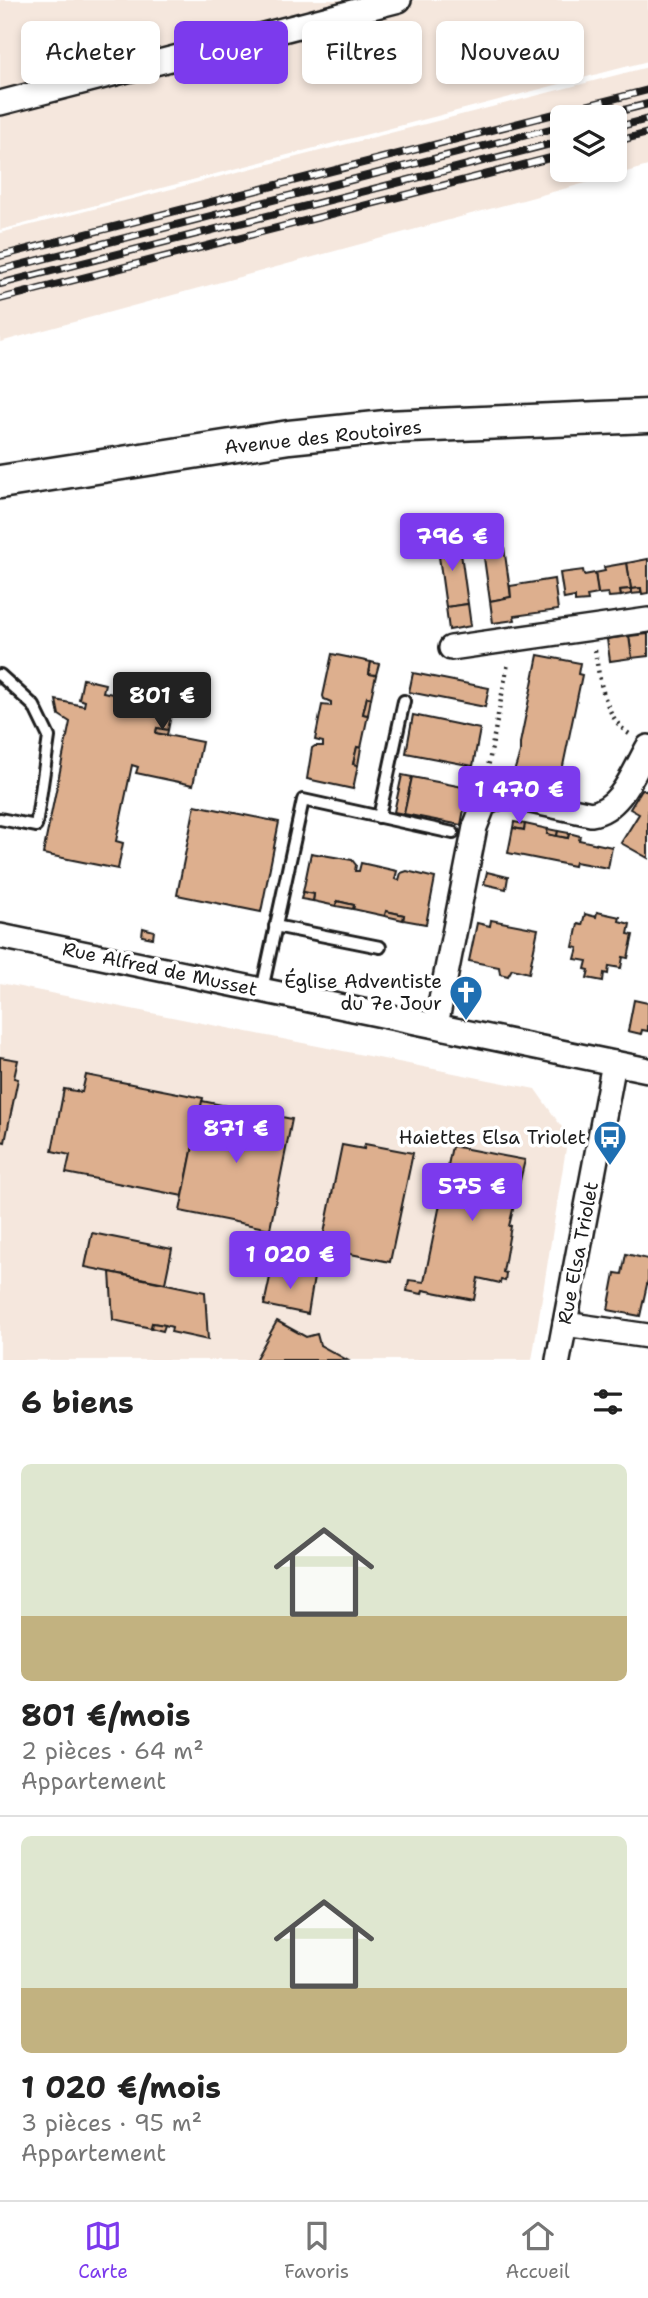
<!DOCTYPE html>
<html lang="fr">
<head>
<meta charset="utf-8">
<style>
  :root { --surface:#fff; --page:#f6f6f6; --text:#222; --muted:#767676; --line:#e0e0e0; --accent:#7c3aed }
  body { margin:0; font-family:"Shantell Sans",sans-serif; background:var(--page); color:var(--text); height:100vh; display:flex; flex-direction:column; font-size:26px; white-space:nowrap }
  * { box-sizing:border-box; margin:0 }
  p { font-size:23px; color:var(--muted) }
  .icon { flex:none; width:38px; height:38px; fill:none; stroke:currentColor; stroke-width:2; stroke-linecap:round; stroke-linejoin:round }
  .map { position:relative; height:1360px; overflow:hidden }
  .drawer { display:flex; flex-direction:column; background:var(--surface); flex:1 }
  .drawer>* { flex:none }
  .hud { position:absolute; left:21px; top:21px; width:607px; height:63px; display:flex; gap:14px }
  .tools { position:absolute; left:550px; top:105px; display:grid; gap:14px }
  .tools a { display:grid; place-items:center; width:77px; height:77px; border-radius:10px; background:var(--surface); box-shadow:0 4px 10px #0003; font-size:35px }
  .price { position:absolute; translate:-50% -60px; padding:0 16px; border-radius:7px; background:var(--accent); color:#fff; font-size:23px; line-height:46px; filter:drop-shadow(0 2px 4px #0008) }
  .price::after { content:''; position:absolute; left:50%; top:42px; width:21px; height:16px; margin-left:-10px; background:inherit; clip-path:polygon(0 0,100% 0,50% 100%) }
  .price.current { background:#222; color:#fff }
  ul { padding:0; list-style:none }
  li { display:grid; align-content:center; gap:14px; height:371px; padding:0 21px }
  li+li { border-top:2px solid var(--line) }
  li span { display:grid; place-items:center; height:217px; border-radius:10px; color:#555 }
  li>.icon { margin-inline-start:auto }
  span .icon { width:126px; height:126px; fill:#fffc; stroke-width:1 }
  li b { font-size:30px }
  h2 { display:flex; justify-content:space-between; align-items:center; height:84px; padding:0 21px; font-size:30px }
  .tag { padding:0 24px; border-radius:10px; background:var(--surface); box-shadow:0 4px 10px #0003; font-size:24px; line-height:63px }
  .tag.current { background:var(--accent); color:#fff }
  .tabs { display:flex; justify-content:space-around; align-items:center; height:98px; border-top:2px solid var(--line); background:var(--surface); font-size:19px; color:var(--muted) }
  .tabs a { display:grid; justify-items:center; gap:4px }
  .tabs .current { color:var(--accent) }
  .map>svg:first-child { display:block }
  .built { fill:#f5e7dd; fill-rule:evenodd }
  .building { fill:#ddaf8e; stroke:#1c1c1c; stroke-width:2 }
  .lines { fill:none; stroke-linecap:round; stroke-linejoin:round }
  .lane-casing { stroke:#1c1c1c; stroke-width:16 }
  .street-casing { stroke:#1c1c1c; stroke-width:28 }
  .secondary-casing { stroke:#1c1c1c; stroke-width:37 }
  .path { stroke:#1c1c1c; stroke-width:4.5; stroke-dasharray:2 5; stroke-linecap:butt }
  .lane { stroke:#fff; stroke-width:10 }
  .street { stroke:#fff; stroke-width:23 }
  .secondary { stroke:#fff; stroke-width:32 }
  .rail-casing { stroke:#1c1c1c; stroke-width:8 }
  .rail { stroke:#fff; stroke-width:5; stroke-dasharray:16; stroke-linecap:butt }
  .labels { text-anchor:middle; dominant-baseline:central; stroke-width:7; stroke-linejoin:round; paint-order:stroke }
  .street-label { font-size:19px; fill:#1c1c1c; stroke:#fff }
  .poi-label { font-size:19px; fill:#1c1c1c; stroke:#fff; text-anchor:end }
</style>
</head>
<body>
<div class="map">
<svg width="648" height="1360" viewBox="0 0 648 1360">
  <rect width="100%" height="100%" fill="#fff"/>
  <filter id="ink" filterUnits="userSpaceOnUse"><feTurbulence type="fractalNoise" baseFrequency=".0143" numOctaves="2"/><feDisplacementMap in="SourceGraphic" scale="14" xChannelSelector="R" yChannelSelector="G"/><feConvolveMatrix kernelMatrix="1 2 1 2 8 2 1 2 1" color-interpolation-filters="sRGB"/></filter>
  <g filter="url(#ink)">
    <g class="built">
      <polygon points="0,0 648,0 648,61 0,230"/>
      <path d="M648 67V166L0 342V233ZM562 117H614V170H562Z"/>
      <polygon points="0,983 535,1089 568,1136 532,1360 0,1360"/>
    </g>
    <g class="building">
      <polygon points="502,533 511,597 490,601 481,536"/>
      <polygon points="459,539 468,604 446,607 437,542"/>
      <polygon points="648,559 648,593 642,594 641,588 631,589 627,563"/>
      <polygon points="627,563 631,589 620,590 621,596 609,597 608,593 598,594 595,573 605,571 604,567"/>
      <polygon points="583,570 584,575 595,573 598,594 587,596 588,601 575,602 575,597 564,599 560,573"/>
      <polygon points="554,579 558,610 514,616 515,620 493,623 490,601 511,597 510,586"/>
      <polygon points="641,588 641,593 631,594 631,589"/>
      <polygon points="631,589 631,594 621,596 620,590"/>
      <polygon points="468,604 471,626 449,630 446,607"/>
      <polygon points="648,634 648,656 632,658 629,636"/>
      <polygon points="629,636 632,658 610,661 607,639"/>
      <polygon points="332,654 371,662 369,674 376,675 371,698 367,697 363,714 368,715 361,748 357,747 353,764 358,765 353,789 307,779 312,748 315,746 323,746 323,742 315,740 322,705 331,706 331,702 324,699 323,696"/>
      <polygon points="538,655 580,663 578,674 582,675 559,785 513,775 520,753 520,743"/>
      <polygon points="371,662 379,664 376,675 369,674"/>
      <polygon points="413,673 489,688 485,707 409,692"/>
      <polygon points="156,675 178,680 168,730 157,728 156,733 202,742 193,785 136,773 138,767 132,765 116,841 123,843 118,869 43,854 70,722 59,715 56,700 84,706 85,701 79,699 83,679 105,684 103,692 151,702"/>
      <polygon points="367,697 371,698 368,715 363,714"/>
      <polygon points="413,715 480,729 473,766 406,753"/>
      <polygon points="157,728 168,730 167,735 156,733"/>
      <polygon points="357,747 361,748 358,765 353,764"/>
      <polygon points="402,775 412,777 404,814 394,812"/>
      <polygon points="412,777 468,788 461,825 404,814"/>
      <polygon points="642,789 648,792 648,858 621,843 639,814 630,809"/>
      <polygon points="195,805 279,822 261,912 177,895"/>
      <polygon points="514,822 525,824 524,830 513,828"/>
      <polygon points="525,824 548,829 547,834 568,838 569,833 580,836 579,840 612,847 608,868 575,862 574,866 508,853 513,828 524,830"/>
      <polygon points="548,829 558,831 557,836 547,834"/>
      <polygon points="558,831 569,833 568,838 557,836"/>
      <polygon points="311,853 352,860 356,865 355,871 359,871 361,863 397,871 395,879 399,880 401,873 407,871 435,878 426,924 403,920 404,915 386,911 385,916 353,909 354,905 337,901 336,906 313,901 314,894 303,892"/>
      <polygon points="487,872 508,877 506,889 484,884"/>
      <polygon points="303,892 314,894 313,901 301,899"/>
      <polygon points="337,901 354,905 353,909 336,906"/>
      <polygon points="386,911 404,915 403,920 385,916"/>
      <polygon points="597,912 620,917 619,921 630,924 628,934 633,935 628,958 623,957 621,968 609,966 608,974 604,973 603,981 587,978 589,970 585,969 587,961 575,959 578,948 573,947 578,924 582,925 585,914 596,917"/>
      <polygon points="491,920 538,929 529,973 512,969 508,976 500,974 499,967 469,961 477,923 490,926"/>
      <polygon points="143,928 154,931 153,938 142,936"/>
      <polygon points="634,1000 648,1003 648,1031 642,1030 641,1034 628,1031"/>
      <polygon points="0,1057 18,1060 14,1078 18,1079 5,1142 1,1141 0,1147"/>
      <polygon points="86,1075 203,1098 183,1196 66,1173 70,1155 52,1151 64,1089 82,1092"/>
      <polygon points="202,1101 292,1119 270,1229 180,1211"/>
      <polygon points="365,1144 413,1153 390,1262 321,1248 342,1145 364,1149"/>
      <polygon points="452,1146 525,1160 509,1226 511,1226 503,1272 506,1273 505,1281 501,1280 500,1283 478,1278 474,1300 423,1290 422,1294 407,1291 409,1280 424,1282"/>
      <polygon points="92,1233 172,1249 165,1283 85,1267"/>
      <polygon points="626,1254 648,1259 648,1280 640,1316 608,1310 615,1273 622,1274"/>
      <polygon points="272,1268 304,1275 307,1269 315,1271 308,1314 264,1305"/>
      <polygon points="110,1272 205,1292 208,1340 171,1332 172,1327 165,1325 152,1323 151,1328 113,1320"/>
      <polygon points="277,1321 306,1337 317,1334 320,1345 347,1360 255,1360"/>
      <polygon points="152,1323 165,1325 163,1331 151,1328"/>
    </g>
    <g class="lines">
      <defs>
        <g id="lane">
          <polyline points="0,675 34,706 49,737 36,826 0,819"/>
          <polyline points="379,817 404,701"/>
          <polyline points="275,926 380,947"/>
          <polyline points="262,990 303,800 453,833"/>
        </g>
        <g id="street">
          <polyline points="0,103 399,0"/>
          <polyline points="451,648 648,620"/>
          <polyline points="0,936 648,1070"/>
          <path d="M436 1025 475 827 484 804 503 795 591 814C621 810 634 771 648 747"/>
          <polyline points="565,1324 648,1336"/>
          <polyline points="558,1360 614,1063"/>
        </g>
        <polyline id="secondary" points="0,482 289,437 386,427 648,416"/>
      </defs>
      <use href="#lane" class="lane-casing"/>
      <use href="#street" class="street-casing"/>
      <use href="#secondary" class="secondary-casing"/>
      <g class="path">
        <path d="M595 650C599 678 605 720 631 735"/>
        <polyline points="486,778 508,663"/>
      </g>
      <use href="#lane" class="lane"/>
      <use href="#street" class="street"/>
      <use href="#secondary" class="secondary"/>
      <defs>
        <g id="rail">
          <polyline points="596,117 648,104"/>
          <polyline points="614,128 648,119"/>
          <polyline points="614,142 648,133"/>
          <polyline points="0,256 648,90"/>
          <polyline points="0,270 562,126"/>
          <polyline points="0,284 562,141"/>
          <polyline points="0,299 562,155"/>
        </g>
      </defs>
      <use href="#rail" class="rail-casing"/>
      <use href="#rail" class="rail"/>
    </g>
  </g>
  <defs>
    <symbol id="church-pin" viewBox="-11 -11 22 30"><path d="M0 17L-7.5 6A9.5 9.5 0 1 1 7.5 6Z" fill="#1f6fb2" stroke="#fff"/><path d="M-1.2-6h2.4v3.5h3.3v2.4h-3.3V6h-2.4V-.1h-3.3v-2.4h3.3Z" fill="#fff"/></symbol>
    <symbol id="bus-pin" viewBox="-11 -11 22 30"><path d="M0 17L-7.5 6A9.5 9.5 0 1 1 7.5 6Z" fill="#1f6fb2" stroke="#fff"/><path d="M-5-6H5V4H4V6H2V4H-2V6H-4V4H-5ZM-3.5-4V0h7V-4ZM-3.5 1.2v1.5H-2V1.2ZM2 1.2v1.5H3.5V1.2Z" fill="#fff"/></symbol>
  </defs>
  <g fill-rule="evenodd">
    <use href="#church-pin" x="447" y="973" width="38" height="52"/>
    <use href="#bus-pin" x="591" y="1118" width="38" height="52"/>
  </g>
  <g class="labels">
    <g class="street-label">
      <text transform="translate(323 437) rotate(-6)">Avenue des Routoires</text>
      <text transform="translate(160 969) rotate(12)">Rue Alfred de Musset</text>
      <text transform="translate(578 1253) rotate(-79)">Rue Elsa Triolet</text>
    </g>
    <g class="poi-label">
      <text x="442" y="981">Église Adventiste<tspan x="442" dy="22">du 7e Jour</tspan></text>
      <text x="586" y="1137">Haiettes Elsa Triolet</text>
    </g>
  </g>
</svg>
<div class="tools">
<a><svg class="icon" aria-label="layers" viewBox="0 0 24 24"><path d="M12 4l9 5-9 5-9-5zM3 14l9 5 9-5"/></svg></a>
</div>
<b class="price" style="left:452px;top:573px">796 €</b>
<b class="price current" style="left:162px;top:732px">801 €</b>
<b class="price" style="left:519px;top:826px">1 470 €</b>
<b class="price" style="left:236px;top:1165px">871 €</b>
<b class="price" style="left:472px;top:1223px">575 €</b>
<b class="price" style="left:290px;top:1291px">1 020 €</b>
<div class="hud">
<a class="tag">Acheter</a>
<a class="tag current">Louer</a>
<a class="tag">Filtres</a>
<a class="tag">Nouveau</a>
</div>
</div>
<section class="drawer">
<h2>6 biens<svg class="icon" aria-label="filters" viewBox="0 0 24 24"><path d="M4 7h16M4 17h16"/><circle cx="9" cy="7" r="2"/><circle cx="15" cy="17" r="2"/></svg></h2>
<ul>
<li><span style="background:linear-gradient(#dfe7d0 70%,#c2b280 0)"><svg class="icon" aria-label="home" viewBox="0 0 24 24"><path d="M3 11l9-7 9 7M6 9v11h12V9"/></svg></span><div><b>801 €/mois</b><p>2 pièces · 64 m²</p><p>Appartement</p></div></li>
<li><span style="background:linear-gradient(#dfe7d0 70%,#c2b280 0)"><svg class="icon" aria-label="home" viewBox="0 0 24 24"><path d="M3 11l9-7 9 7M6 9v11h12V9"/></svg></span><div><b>1 020 €/mois</b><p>3 pièces · 95 m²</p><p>Appartement</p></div></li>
</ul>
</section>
<nav class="tabs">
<a class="current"><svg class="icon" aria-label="map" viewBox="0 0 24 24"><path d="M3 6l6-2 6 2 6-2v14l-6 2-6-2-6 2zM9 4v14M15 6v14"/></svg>Carte</a>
<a><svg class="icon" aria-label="saved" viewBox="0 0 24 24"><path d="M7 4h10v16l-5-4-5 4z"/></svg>Favoris</a>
<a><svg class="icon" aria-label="home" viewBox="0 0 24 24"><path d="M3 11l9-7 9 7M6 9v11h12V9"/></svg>Accueil</a>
</nav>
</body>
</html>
